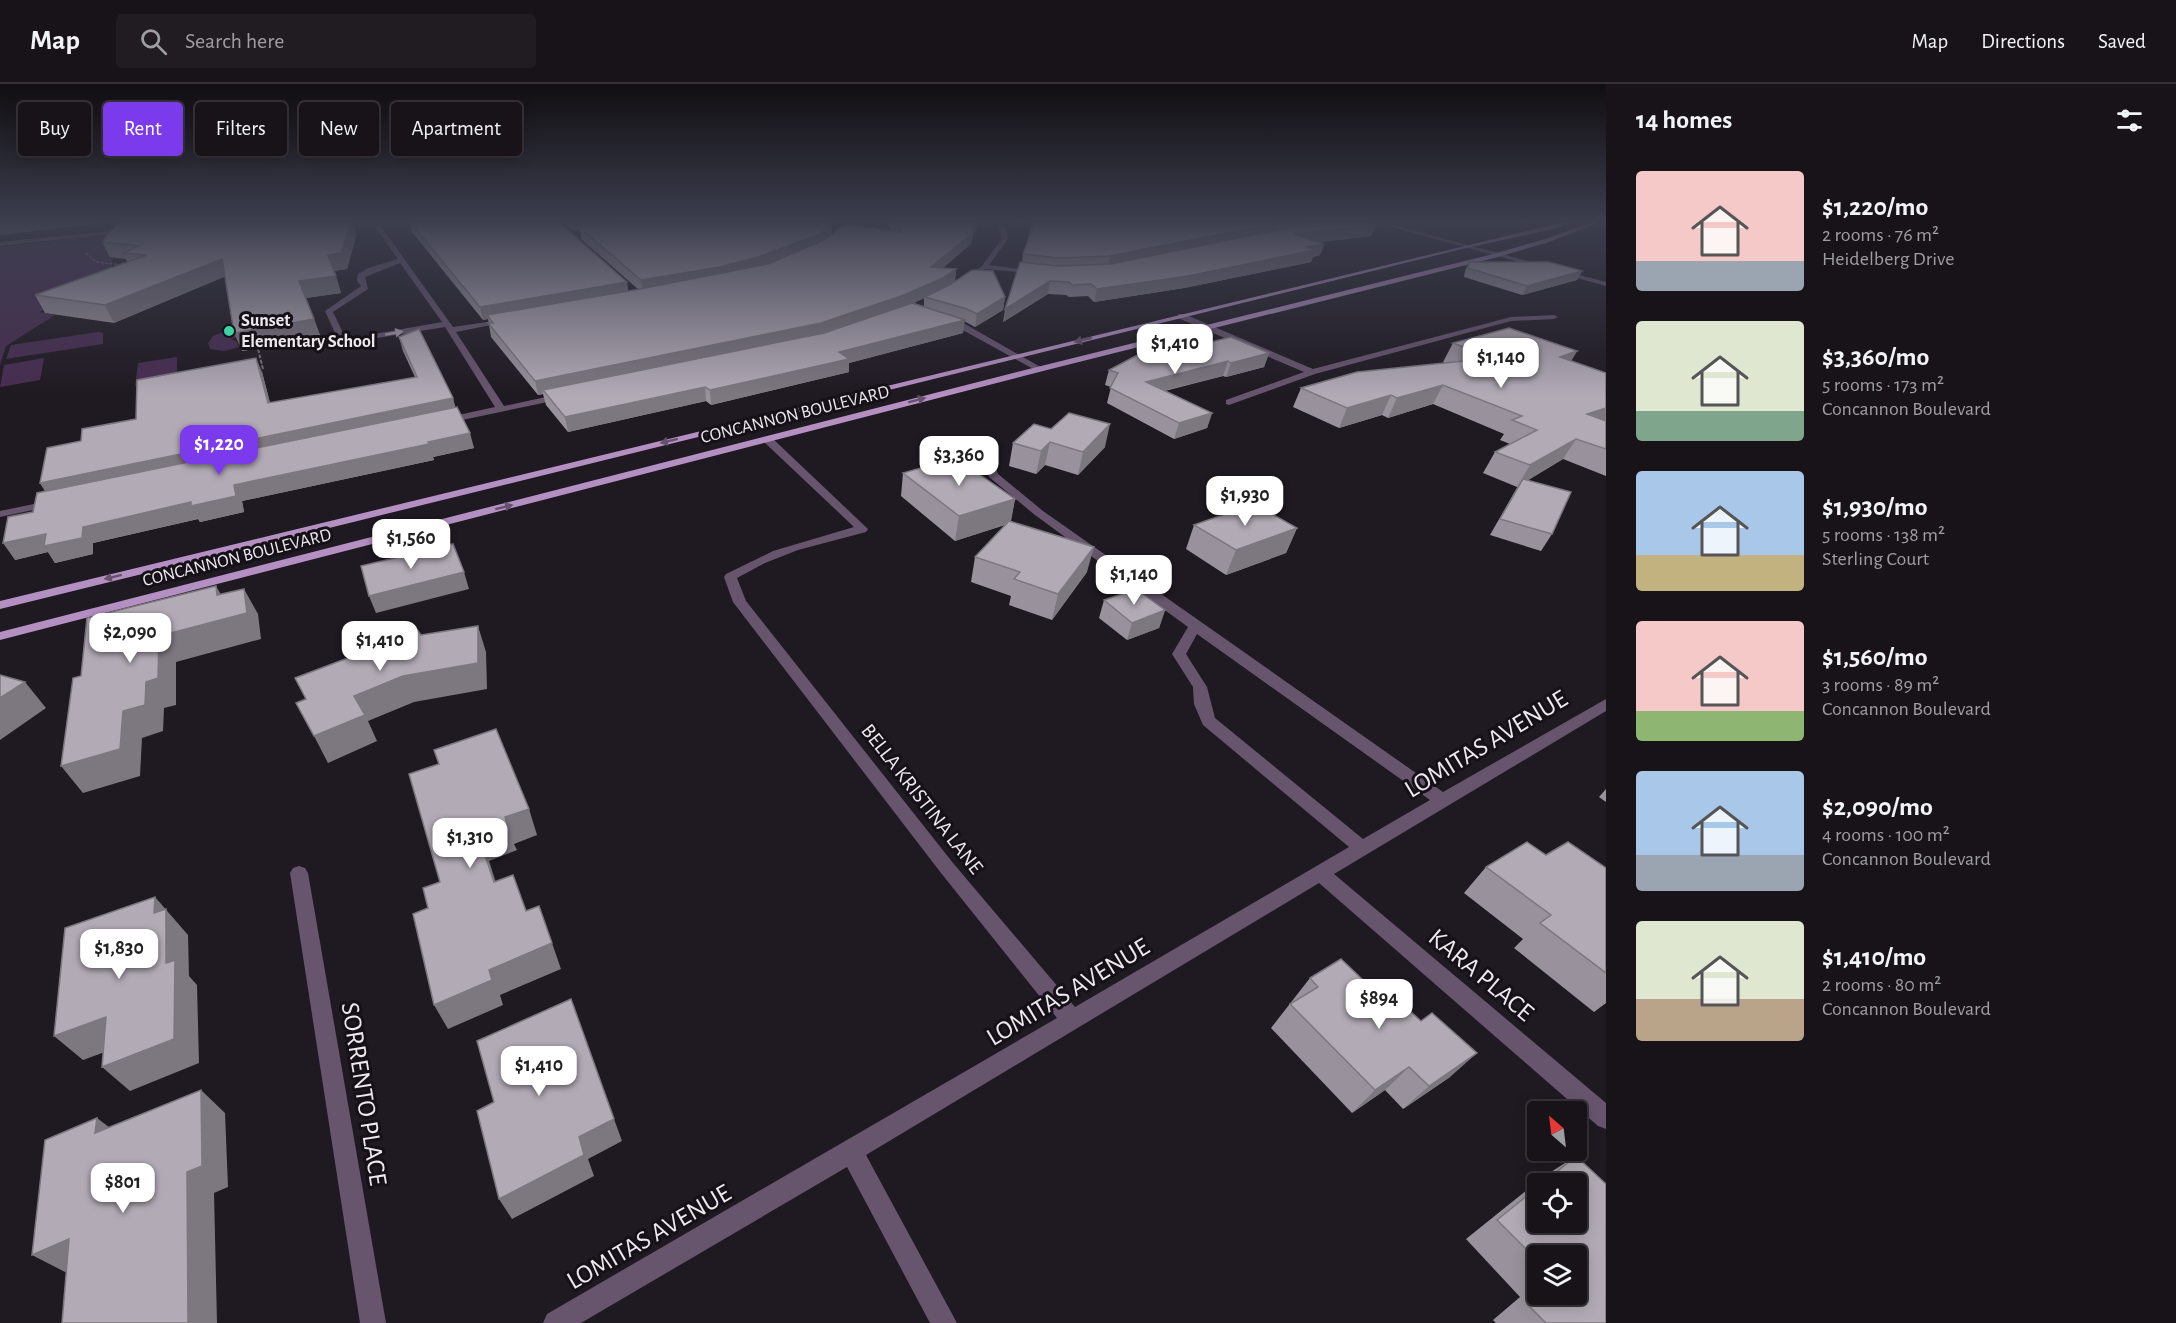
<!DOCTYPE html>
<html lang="en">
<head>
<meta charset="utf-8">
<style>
  :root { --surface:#171319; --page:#201c22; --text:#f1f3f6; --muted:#9e9ea2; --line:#363238; --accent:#7c3aed }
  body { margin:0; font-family:"Alegreya Sans",sans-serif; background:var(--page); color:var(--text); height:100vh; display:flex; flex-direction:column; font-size:22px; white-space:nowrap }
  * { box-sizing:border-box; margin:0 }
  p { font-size:20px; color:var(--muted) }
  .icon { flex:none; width:33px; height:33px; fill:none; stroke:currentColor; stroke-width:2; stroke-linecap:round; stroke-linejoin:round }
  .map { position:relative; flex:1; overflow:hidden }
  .panel { display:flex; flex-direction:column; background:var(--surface); width:570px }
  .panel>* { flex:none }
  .top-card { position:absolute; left:18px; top:18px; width:570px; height:54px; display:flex; gap:12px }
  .needle { width:39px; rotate:332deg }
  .tools { position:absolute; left:1527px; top:1017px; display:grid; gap:12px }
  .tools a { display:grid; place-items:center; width:60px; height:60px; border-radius:6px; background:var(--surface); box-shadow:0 3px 15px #0003,0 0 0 2px var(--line); font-size:30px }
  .price { position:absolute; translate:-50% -51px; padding:0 14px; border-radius:12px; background:#fff; color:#222; font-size:20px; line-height:39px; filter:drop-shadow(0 2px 3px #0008) }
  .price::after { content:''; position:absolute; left:50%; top:36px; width:18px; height:14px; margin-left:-9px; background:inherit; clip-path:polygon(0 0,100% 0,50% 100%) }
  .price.selected { background:var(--accent); color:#fff }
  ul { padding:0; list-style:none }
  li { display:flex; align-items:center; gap:18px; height:150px; padding:0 30px }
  li span { display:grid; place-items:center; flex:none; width:168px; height:120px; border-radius:6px; color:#555 }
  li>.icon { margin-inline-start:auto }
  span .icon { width:72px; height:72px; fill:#fffc; stroke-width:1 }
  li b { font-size:26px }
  h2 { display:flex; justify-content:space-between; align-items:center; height:72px; padding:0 30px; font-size:26px }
  .pill { padding:0 21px; border-radius:6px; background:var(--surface); box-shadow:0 3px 15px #0003,0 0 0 2px var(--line); font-size:21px; line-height:54px }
  .pill.selected { background:var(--accent); color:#fff }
  header { display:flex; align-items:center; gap:36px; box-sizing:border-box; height:84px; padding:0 30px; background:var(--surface); border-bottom:2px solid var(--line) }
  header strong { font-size:28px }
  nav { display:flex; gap:33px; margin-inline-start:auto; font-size:21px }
  .search { width:420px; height:54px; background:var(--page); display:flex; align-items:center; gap:15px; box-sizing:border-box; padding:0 21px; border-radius:6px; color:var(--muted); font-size:22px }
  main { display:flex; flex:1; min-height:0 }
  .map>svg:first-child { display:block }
  .green { fill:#482d51 }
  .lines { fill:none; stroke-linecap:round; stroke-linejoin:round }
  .path-far1 { stroke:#767178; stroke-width:1.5; stroke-dasharray:3 1.5; stroke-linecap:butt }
  .path { stroke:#767178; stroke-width:2; stroke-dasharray:4 1.5; stroke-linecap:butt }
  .minor { fill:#67556e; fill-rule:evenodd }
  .major { fill:#b48fc2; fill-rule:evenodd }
  .wall { fill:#99929c; fill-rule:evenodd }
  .shaded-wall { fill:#7d777f }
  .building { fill:#b2aab5; stroke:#7d777f; stroke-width:1.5 }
  .oneway { fill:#aa9fae }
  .oneway2 { fill:#65506d }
  .poi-dot { fill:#3cd4a4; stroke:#161018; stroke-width:2 }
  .labels { text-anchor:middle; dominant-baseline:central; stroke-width:6; stroke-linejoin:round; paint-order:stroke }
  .far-poi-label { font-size:18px; font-weight:bold; fill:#ede9ee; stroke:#161018; text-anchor:start }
  .far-street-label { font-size:18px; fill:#ede9ee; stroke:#161018 }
  .street-label { font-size:21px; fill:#ede9ee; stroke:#161018 }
  .near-street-label { font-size:26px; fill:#ede9ee; stroke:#161018 }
</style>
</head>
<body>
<header>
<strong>Map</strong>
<div class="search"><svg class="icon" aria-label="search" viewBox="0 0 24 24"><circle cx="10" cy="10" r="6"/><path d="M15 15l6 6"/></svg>Search here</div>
<nav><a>Map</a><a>Directions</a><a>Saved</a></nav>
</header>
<main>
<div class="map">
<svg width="1606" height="1239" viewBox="0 0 1606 1239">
  <rect width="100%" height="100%" fill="#1f1921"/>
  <g class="green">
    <polygon points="116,150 109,202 39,228 55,231 6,262 0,281 0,163"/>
    <polygon points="235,244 239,252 231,255 237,258 239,263 224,267 210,265 208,259 213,252"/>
    <polygon points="98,248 103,249 103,260 6,275 11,261"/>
    <polygon points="177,273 177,295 135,302 138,279"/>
    <polygon points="44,274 40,296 0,303 4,281"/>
  </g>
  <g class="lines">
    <polyline class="path-far1" points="86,169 96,178 123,181"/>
    <polyline class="path" points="263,285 258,265 322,254"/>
    <g class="minor">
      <path d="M377 138H383L382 144 453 243 507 235 511 237 456 248 504 322 564 309 569 312 567 314 443 340 438 337 440 335 495 323 445 243 340 260 325 227 361 202 357 197 358 190 368 184 398 175 376 144ZM400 179 442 238 346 255 333 228 368 205 365 193Z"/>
      <polygon points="846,138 852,138 852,141 835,156 831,156"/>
      <polygon points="998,138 1004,138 1008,155 989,181 1042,188 1038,190 985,185 968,199 962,199 962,195 982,182 1002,155"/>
      <polygon points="1374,138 1382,138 1606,198 1606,202"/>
      <polygon points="133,145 131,148 0,162 0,158"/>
      <polygon points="1178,230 1184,230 1313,285 1511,233 1554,231 1558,233 1554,235 1511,237 1315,290 1229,321 1226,320 1226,316 1304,288 1178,234"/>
      <polygon points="946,236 965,240 1044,285 1037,287 959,244 943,240 942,238"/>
      <path d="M763 353H771L868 445 866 448 798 466 765 479 737 494 746 517 953 779 1075 923 1349 763 1203 641 1194 620 1193 603 1172 570 1188 543 1035 431 989 393 986 383 987 381H995L998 390 1043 427 1443 708 1606 615V627L1334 790 1606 1019V1045L1598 1042 1319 799 866 1071 957 1239H930L847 1083 581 1239H543L547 1230 1057 934 941 789 733 518 724 493 726 490 773 467 854 443 763 357ZM1197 550 1430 716 1363 755 1215 634 1207 603 1186 570Z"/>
      <polygon points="53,416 57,417 57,421 0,433 0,427"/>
      <polygon points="299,782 305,784 308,789 386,1239 360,1239 290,789 293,784"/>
    </g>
    <g class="major">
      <polygon points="1564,138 1571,138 1558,144 1466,164 0,525 0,517"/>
      <polygon points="1593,138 1600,138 1549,158 1498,173 1043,287 0,556 0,548 1037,283 1493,170 1545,155"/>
    </g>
  </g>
  <g class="wall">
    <path d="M410 138 629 207 639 206 581 155 580 146 573 147 562 138H820L832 150 892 147 886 138H977L976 146 973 150 971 160 943 184 956 185 955 197 948 202 1005 213 1003 226 975 243 964 237 963 249 849 279V288L711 321 706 317 568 348 546 321 543 310 538 311 491 253 488 235 483 236 412 148ZM924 214V222L914 219Z"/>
    <polygon points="1034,138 1364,138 1371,152 1320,158 1324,160 1320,171 1313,173 1311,178 1184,204 1094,218 1088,212 1069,213 1066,211 1048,210 1003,238 1022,179 1023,170"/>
    <polygon points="356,152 347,185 334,187 341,209 306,214 321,254 242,267 225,192 114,239 45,229 35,211 127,178 126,175 110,173 102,158"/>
    <polygon points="1469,178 1582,187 1577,196 1522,211 1464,193 1465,187"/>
    <polygon points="399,253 453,314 455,324 474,364 433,373 434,376 242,417 244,428 200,438 198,435 93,459 93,470 55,479 48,468 15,476 33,428 45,407 40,399 81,357 262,288 270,319 415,293 403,267"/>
    <polygon points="1453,259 1577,267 1571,277 1606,289 1606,392 1563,375 1528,396 1552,450 1541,467 1490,451 1518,402 1517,403 1483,389 1495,368 1510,360 1500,356 1504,350 1433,320 1388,334 1382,331 1339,344 1293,323 1301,304 1445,279 1443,278"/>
    <polygon points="1269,269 1264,283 1226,293 1223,292 1165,307 1212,329 1207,344 1174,355 1107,319 1111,303 1105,301 1109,286 1155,272"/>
    <polygon points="1034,340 1105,363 1078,391 1045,381 1036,390 1009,382 1013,359"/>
    <polygon points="903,389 1015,415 1011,437 1087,488 1052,536 1009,521 1011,512 971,498 975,473 1005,441 955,457 901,412"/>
    <polygon points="1194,441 1297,444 1286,469 1226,491 1186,465"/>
    <polygon points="1104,516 1165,526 1159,544 1127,556 1099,534"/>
    <polygon points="1606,705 1606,718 1599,713"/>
    <polygon points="1546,771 1606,784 1606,919 1594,928 1514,864 1523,855 1464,809 1486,783"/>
    <polygon points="1310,894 1450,993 1403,1025 1385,1006 1352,1029 1271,944"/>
    <path d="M1576 1072 1606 1239H1496L1493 1236 1520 1213 1466 1155 1543 1093ZM1538 1100H1576L1538 1138ZM1538 1172 1576 1210H1538Z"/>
  </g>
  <g class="shaded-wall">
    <polygon points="11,138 102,138 103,139 0,151 0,139"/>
    <polygon points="351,138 355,138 356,152 347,185 333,187 328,171"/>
    <polygon points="571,138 661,138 579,143 580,146 573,147"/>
    <polygon points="975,138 977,138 976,146 973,150 971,160 929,195 931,183"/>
    <polygon points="832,139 832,150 820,161 761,184 643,209 641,196"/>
    <polygon points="1277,139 1274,150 1108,184 1110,172"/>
    <polygon points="1376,141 1371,152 1290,162 1294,150"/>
    <polygon points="1324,160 1320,171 1313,173 1311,178 1184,204 1094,218 1097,205"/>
    <polygon points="222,175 229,191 114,239 105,221"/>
    <polygon points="956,185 955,197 942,206 925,213 924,214 903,224 820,253 543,306 543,310 538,311 535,297"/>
    <polygon points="1582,187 1577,196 1522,211 1527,202"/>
    <polygon points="336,192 341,209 305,214 299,197"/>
    <polygon points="1050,197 1048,210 1003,238 1005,225"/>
    <polygon points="627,198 629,211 487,231 488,235 483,236 480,223"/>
    <polygon points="1005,213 1003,226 975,243 977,230"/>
    <polygon points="314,235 321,254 242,267 234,249"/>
    <polygon points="965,236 963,249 849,279 849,288 711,321 710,306 839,268"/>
    <polygon points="1577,267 1566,286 1560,273"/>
    <polygon points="1269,269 1264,283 1226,293 1231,279"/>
    <polygon points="256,274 262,288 274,334 268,319"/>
    <polygon points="1228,277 1223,292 1142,312 1146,298"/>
    <polygon points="1443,301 1433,320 1388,334 1397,314"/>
    <polygon points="705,303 706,317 568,348 565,333"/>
    <polygon points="1391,311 1382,331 1339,344 1347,324"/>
    <polygon points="453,314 457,329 50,414 40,399"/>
    <polygon points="1606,324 1606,339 1587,330"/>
    <polygon points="1212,329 1207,344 1174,355 1179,339"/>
    <polygon points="1110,340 1105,363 1078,391 1083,368"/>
    <polygon points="470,349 474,364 433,373 434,376 242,417 244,428 200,438 198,435 93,459 93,470 55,479 48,468 15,476 3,459 83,443 234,401"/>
    <polygon points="1576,355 1563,375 1517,403 1530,381"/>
    <polygon points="1050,358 1045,381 1036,390 1041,367"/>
    <polygon points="1015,415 1010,439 955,457 959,432"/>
    <polygon points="1297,444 1286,469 1226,491 1236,466"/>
    <polygon points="1094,463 1087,488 1052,536 1058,510"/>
    <polygon points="464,488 469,505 376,529 369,512"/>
    <polygon points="216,502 231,528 244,505 258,530 261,555 176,578 176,621 164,624 163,647 142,654 140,692 83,709 61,682 123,627 146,598 159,552 217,511"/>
    <polygon points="1165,526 1159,544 1127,556 1132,539"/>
    <polygon points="478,542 486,568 487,605 414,618 368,637 377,657 328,679 314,652 354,612"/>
    <polygon points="25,598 46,624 0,656 0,614"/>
    <polygon points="529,725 537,751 514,760 517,766 489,777 504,824 494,798 478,751 505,733"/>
    <polygon points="155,813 188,851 189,892 197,901 199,979 130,1007 102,983 166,879 154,829"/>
    <polygon points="552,859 561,885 500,911 503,921 448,945 434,921 489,886"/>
    <polygon points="106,933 132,958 83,976 54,952"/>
    <polygon points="1477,969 1450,993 1403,1025 1429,1002"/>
    <polygon points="1409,983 1385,1006 1352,1029 1375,1006"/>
    <polygon points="201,1006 225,1029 228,1103 214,1109 217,1239 188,1239 187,1088"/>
    <polygon points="97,1034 126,1056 95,1049"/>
    <polygon points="614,1035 622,1057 588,1075 594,1092 512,1135 499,1115 579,1053"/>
    <polygon points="69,1155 67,1189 32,1171"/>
  </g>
  <g class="building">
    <polygon points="119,138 351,138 341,169 328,171 336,192 299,197 314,235 234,249 222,175 105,221 35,211 147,171 123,169 139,162 102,158"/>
    <polygon points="410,138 559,138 627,198 480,223"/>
    <polygon points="621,138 820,138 832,139 820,150 761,172 720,183 641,196 579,143"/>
    <polygon points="894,138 975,138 973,141 973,149 931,183 956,185 943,194 904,211 821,239 535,297 488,239 493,239 487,231 640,205 768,180 826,155 844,140 902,148"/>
    <polygon points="1034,138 1273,138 1277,139 1110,172 1058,174 1023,170"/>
    <polygon points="1295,138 1364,138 1376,141 1294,150 1324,160 1307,163 1315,166 1188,192 1097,205 1091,200 1072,201 1069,198 1050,197 1005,225 1020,178 1058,182 1111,180 1297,142 1299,139"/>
    <polygon points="1469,178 1549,178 1582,187 1527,202 1468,184"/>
    <polygon points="972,186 993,187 1005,213 977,230 967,225 925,213 951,200"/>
    <polygon points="912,219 965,236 839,268 849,275 710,306 705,303 565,333 543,306 824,249"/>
    <polygon points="1509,244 1577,267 1560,273 1606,289 1606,324 1587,330 1606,337 1606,365 1576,355 1530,381 1495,368 1537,346 1512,336 1522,332 1443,301 1397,314 1391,311 1347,324 1301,304 1357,288 1493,274 1453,259"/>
    <polygon points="419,245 453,314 40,399 47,364 81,357 82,345 136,335 137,296 256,274 268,319 417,293 399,253"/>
    <polygon points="1231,253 1269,269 1231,279 1228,277 1146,298 1212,329 1179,339 1110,304 1118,289 1109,286 1143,268 1155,272"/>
    <polygon points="457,323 470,349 428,358 429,360 234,401 236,412 191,422 191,418 83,443 82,454 44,462 46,450 3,459 8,433 33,428 37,409"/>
    <polygon points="1069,329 1110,340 1083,368 1050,358 1041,367 1013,359 1034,340 1051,345"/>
    <polygon points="956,374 1015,415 959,432 903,389"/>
    <polygon points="1523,395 1571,408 1552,450 1500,435"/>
    <polygon points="1254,420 1297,444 1236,466 1194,441"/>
    <polygon points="1009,437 1094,463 1058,510 1014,495 1020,488 975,473"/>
    <polygon points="453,460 464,488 369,512 361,482"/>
    <polygon points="216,502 217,511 244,505 247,529 159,552 158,594 146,598 145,621 123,627 120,665 61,682 73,594 81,592 87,534"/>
    <polygon points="1136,505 1165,526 1132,539 1104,516"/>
    <polygon points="478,542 478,579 403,592 354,612 365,631 314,652 296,619 306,615 295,594 364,568 365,559 393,548 416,544 421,551"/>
    <polygon points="0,591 25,598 0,614"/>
    <polygon points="496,645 529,725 505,733 507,740 478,751 494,798 513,791 526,827 539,822 552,859 489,886 492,896 434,921 413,830 428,824 423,804 440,798 409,690 439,680 434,666"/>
    <polygon points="1527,758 1546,771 1568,758 1606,784 1606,889 1540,839 1551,831 1486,783"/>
    <polygon points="155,813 154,829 166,825 166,879 175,876 174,955 102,983 106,933 54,952 65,844"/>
    <polygon points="1341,875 1381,913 1389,908 1421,937 1432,929 1477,969 1429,1002 1409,983 1375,1006 1290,920 1318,903 1310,894"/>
    <polygon points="571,915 614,1035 579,1053 584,1071 499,1115 477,1027 494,1018 477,957"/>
    <polygon points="201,1006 202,1082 187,1088 188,1239 62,1239 69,1155 32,1171 45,1056 97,1034 95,1049"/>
    <polygon points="1576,1072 1606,1100 1606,1239 1546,1239 1527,1220 1538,1210 1576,1210 1576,1172 1538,1172 1538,1177 1497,1136 1538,1103 1538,1138 1576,1138 1576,1100 1542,1100"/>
  </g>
  <defs><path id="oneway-solid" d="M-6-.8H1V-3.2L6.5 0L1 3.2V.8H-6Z" transform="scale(1.5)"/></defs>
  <use class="oneway" href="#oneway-solid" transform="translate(394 249) rotate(-10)"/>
  <g class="oneway2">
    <use href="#oneway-solid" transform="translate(1083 256) rotate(166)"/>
    <use href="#oneway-solid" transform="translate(917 316) rotate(-15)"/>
    <use href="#oneway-solid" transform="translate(669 357) rotate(166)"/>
    <use href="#oneway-solid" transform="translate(504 423) rotate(-14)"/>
    <use href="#oneway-solid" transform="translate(113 493) rotate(166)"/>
  </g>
  <linearGradient id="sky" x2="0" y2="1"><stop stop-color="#110e12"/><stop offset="0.44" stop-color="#3c3e4e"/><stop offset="1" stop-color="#3c3e4e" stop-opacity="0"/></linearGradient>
  <rect width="1606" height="311" fill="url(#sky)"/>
  <circle class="poi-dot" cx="229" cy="247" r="6"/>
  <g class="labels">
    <g class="far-poi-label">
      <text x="241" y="237">Sunset<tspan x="241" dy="21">Elementary School</tspan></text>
    </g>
    <g class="far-street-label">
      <text transform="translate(795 331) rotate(-14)">CONCANNON BOULEVARD</text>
      <text transform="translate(237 474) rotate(-14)">CONCANNON BOULEVARD</text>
    </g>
    <g class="street-label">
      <text transform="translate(922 715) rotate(52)">BELLA KRISTINA LANE</text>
    </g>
    <g class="near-street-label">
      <text transform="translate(1486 660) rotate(-31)">LOMITAS AVENUE</text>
      <text transform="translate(1481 891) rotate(40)">KARA PLACE</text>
      <text transform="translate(1068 908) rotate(-31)">LOMITAS AVENUE</text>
      <text transform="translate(364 1010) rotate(81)">SORRENTO PLACE</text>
      <text transform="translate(649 1153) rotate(-30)">LOMITAS AVENUE</text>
    </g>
  </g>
</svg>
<div class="tools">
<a><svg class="needle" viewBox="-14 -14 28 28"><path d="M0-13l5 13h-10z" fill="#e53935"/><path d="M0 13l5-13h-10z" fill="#9e9ea2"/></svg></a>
<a><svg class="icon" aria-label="locate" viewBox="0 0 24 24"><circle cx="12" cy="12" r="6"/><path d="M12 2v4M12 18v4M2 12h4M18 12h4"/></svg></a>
<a><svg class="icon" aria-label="layers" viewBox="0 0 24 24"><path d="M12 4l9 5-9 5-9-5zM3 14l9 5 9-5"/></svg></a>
</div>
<b class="price" style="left:1175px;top:291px">$1,410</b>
<b class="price" style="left:1501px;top:305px">$1,140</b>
<b class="price selected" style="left:219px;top:392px">$1,220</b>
<b class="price" style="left:959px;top:403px">$3,360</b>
<b class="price" style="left:1245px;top:443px">$1,930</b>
<b class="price" style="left:411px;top:486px">$1,560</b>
<b class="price" style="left:1134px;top:522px">$1,140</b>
<b class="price" style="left:130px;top:580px">$2,090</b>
<b class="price" style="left:380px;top:588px">$1,410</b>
<b class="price" style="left:470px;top:785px">$1,310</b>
<b class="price" style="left:119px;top:896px">$1,830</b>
<b class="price" style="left:1379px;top:946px">$894</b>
<b class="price" style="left:539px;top:1013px">$1,410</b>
<b class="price" style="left:123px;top:1130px">$801</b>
<div class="top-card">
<a class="pill">Buy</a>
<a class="pill selected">Rent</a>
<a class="pill">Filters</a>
<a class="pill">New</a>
<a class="pill">Apartment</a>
</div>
</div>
<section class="panel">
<h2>14 homes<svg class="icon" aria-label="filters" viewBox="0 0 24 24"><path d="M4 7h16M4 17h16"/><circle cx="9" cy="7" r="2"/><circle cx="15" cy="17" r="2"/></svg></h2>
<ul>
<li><span style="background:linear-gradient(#f6c9c9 75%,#9aa5b1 0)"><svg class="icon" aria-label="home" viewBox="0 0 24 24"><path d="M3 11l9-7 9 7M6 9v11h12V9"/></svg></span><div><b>$1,220/mo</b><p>2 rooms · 76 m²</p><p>Heidelberg Drive</p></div></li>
<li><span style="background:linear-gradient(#dfe7d0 75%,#7fa58c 0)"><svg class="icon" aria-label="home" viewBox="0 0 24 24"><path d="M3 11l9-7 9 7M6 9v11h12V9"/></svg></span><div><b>$3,360/mo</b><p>5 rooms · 173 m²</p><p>Concannon Boulevard</p></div></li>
<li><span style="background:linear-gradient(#a9c7e8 70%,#c2b280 0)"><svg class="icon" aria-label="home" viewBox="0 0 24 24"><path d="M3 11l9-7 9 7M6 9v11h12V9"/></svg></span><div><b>$1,930/mo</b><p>5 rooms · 138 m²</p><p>Sterling Court</p></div></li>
<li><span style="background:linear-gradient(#f6c9c9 75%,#8fb573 0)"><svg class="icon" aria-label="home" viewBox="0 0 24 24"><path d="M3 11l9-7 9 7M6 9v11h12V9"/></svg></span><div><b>$1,560/mo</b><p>3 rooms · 89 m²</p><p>Concannon Boulevard</p></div></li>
<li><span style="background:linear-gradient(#a9c7e8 70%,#9aa5b1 0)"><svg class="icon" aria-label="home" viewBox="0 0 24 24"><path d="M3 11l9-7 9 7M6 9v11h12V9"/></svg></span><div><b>$2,090/mo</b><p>4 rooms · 100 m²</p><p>Concannon Boulevard</p></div></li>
<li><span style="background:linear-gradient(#dfe7d0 65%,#b9a48a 0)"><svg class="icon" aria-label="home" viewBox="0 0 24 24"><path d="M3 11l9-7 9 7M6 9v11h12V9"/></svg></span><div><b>$1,410/mo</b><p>2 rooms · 80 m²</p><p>Concannon Boulevard</p></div></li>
</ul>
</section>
</main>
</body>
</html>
